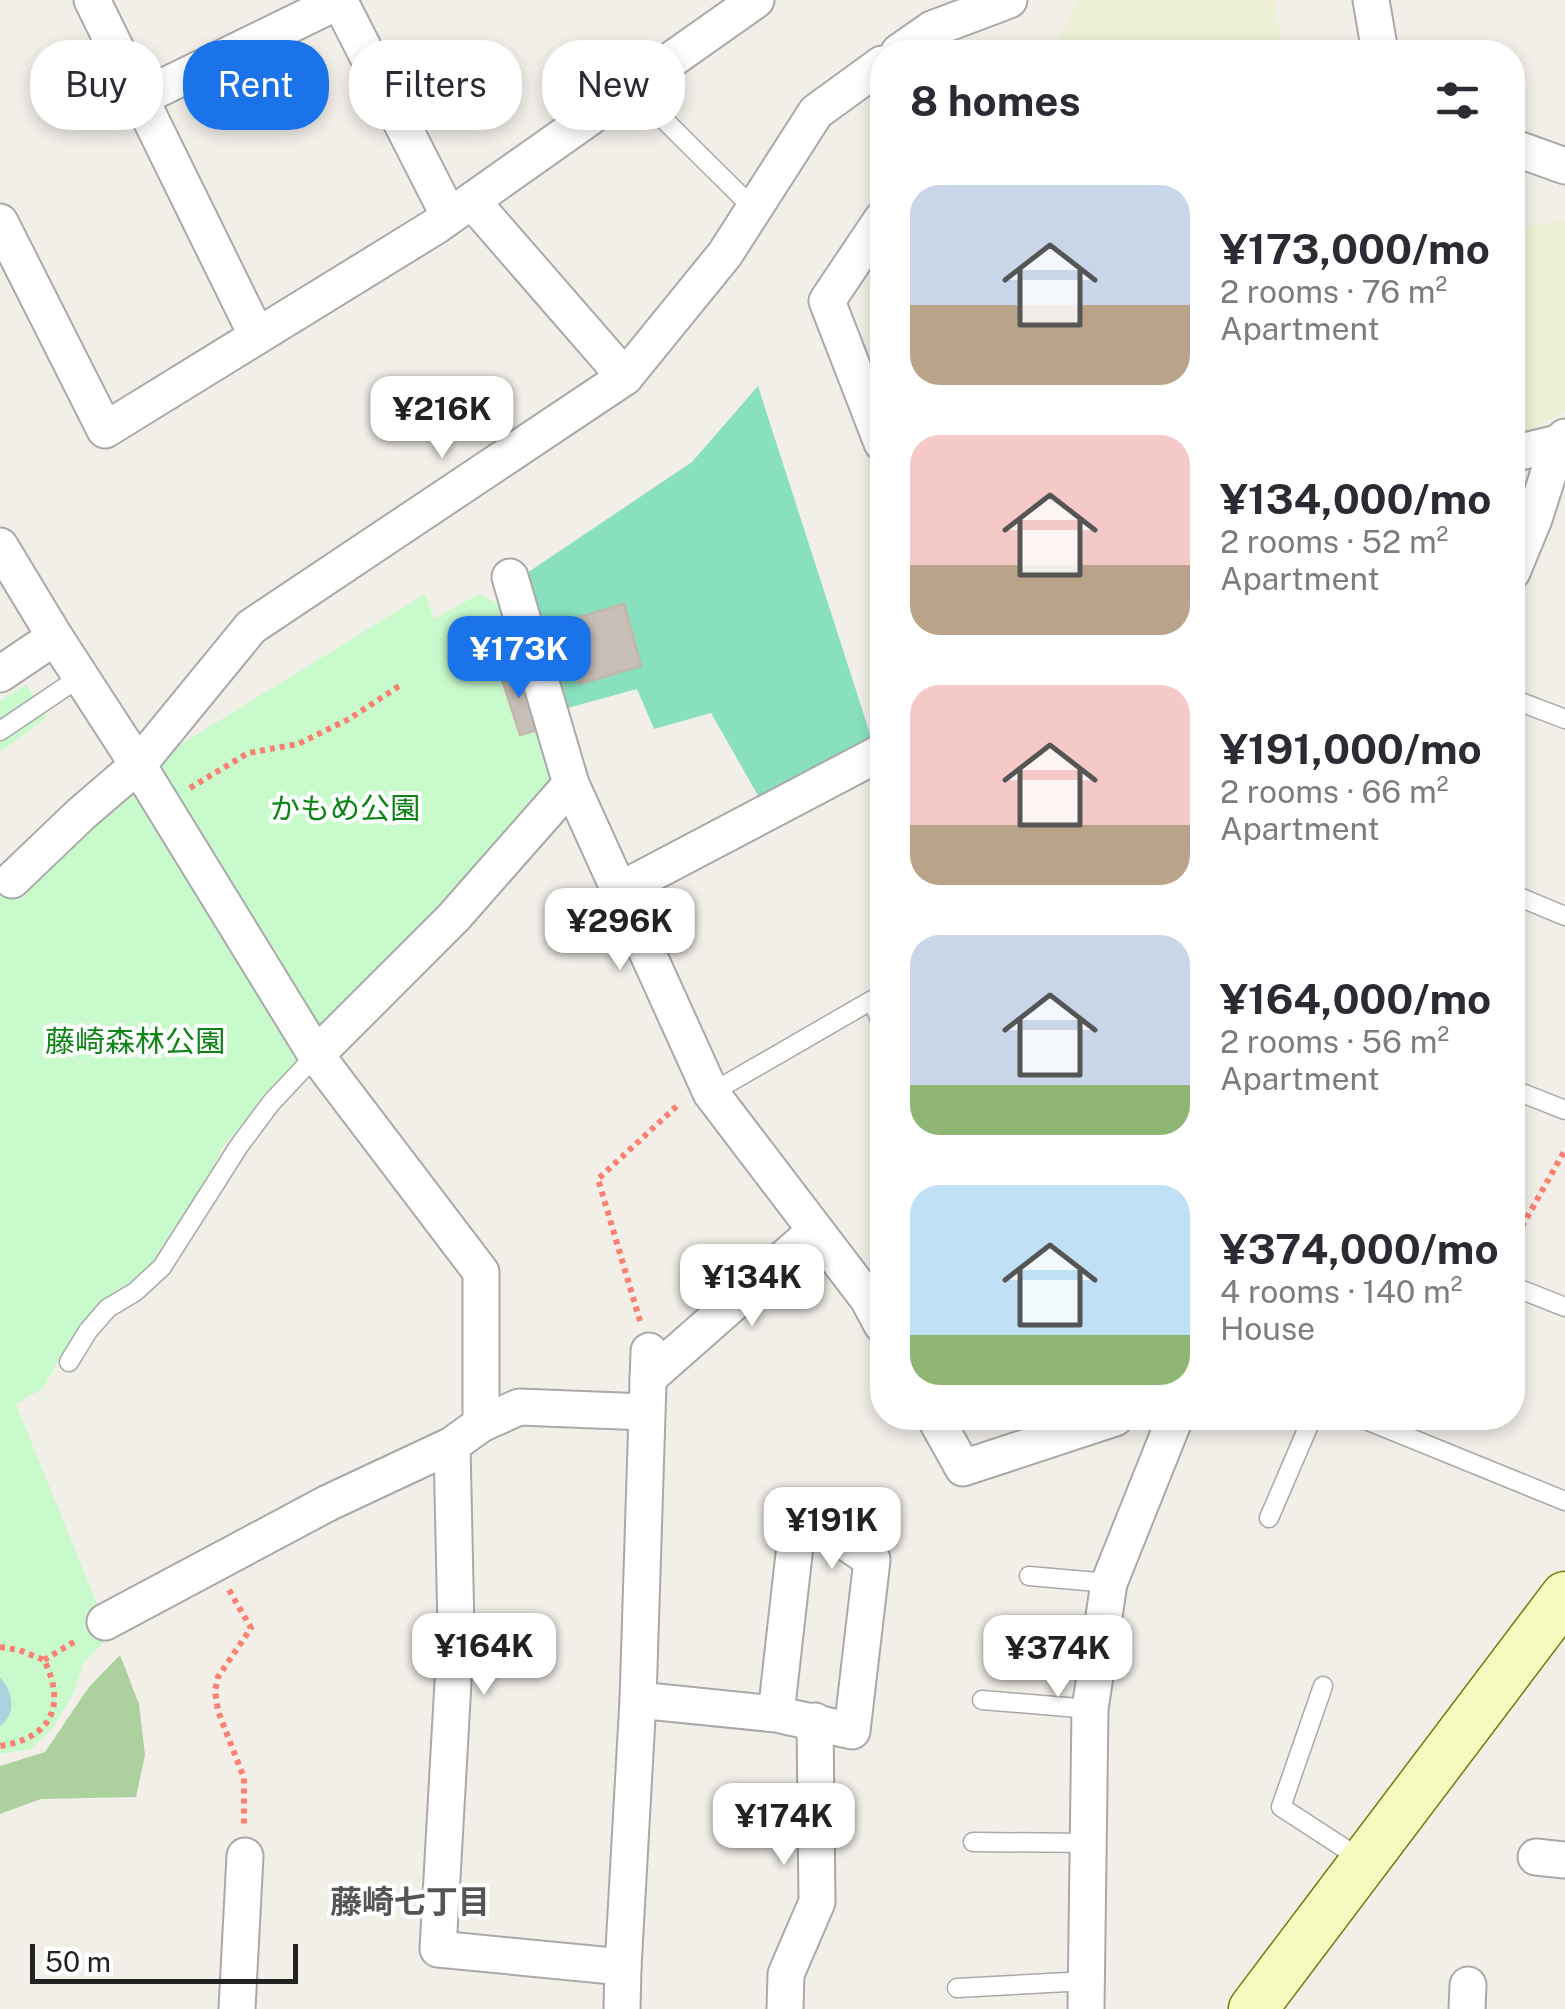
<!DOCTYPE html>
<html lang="en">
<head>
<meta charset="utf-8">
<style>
  :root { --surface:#fff; --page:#f7f7f7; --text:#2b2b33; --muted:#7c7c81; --accent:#1a73e8 }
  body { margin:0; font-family:"Public Sans","Noto Sans JP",sans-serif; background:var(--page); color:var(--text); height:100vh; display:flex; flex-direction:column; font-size:38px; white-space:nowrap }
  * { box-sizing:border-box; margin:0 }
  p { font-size:32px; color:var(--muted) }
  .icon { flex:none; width:55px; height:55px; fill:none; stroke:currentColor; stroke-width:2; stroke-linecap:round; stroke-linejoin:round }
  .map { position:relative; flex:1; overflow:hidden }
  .sheet { position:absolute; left:870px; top:40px; width:655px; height:1390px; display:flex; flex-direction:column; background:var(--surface); border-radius:40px; box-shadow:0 5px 15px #0003 }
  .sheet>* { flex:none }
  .hud { position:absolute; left:30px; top:40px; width:690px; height:90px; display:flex; gap:20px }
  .scale { position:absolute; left:30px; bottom:25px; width:268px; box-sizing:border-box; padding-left:10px; border:5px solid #222; border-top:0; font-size:28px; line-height:35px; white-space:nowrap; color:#222; -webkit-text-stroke:8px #fff; paint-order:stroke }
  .price { position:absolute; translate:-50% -85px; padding:0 22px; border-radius:20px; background:#fff; color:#222; font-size:32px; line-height:65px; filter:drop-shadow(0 2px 5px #0008) }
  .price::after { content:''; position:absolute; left:50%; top:60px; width:30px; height:22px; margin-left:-15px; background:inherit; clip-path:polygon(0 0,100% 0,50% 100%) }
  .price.current { background:var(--accent); color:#fff }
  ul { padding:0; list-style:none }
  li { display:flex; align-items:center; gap:30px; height:250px; padding:0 40px }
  li span { display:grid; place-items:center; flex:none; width:280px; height:200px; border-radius:30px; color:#555 }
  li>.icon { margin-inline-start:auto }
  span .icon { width:120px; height:120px; fill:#fffc; stroke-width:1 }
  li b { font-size:42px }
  h2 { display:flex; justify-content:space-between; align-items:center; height:120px; padding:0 40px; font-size:42px }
  .pill { padding:0 35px; border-radius:40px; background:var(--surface); box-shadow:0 5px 15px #0003; font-size:35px; line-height:90px }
  .pill.current { background:var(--accent); color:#fff }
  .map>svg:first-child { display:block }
  .farmland { fill:#eef0d5 }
  .forest { fill:#add19e }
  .park { fill:#c8facc }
  .pitch { fill:#88e0be }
  .water { fill:#aad3df }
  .building { fill:#c7bfb8; stroke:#c4b6ab; stroke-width:2.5 }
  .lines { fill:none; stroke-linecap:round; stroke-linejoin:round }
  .lane-casing { stroke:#a9a9a9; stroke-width:21 }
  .street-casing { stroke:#a9a9a9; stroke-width:39 }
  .secondary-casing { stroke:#707d05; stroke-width:51 }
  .path { stroke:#fa8072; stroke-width:6; stroke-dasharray:5 5; stroke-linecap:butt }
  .lane { stroke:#fff; stroke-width:18 }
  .street { stroke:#fff; stroke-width:35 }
  .secondary { stroke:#f7fabf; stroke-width:48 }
  .labels { text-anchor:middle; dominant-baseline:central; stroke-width:8; stroke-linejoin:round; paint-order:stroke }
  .park-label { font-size:30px; fill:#0c8416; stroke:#fff }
  .neighbourhood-label { font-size:32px; font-weight:bold; fill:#555; stroke:#fff }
</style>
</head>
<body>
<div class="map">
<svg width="1565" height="2009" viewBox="0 0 1565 2009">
  <rect width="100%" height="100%" fill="#f2efe9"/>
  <g class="farmland">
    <polygon points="1078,0 1275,0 1282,52 1036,52 1055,44"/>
    <polygon points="1565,220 1565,412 1513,439 1513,229"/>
  </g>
  <polygon class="forest" points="120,1655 139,1704 145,1755 136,1797 41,1799 0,1814 0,1766 45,1752 89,1687"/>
  <g class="park">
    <polygon points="425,594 434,619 479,594 509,609 557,777 446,906 325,1024 312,1026 157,776 168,752"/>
    <polygon points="26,685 47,717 0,752 0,701"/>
    <polygon points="139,790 297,1050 297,1067 251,1113 224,1146 177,1234 153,1264 138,1278 114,1292 73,1336 43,1388 16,1404 110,1636 84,1662 73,1694 54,1726 31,1749 0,1754 0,881 17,900 79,840"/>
  </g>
  <polygon class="pitch" points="758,386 872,740 760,799 711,713 654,729 637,689 560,710 521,577 692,462"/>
  <path class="water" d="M0 1677C13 1692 17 1714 0 1726Z"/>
  <g class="building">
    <polygon points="624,604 641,666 579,684 562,622"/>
    <polygon points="518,667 537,730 520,735 500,673"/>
  </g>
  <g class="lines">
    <defs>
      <g id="lane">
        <polyline points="631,87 754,209"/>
        <polyline points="1518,701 1565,719"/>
        <polyline points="0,731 80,677"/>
        <polyline points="1512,894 1565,916"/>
        <polyline points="1512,1089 1565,1110"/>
        <polyline points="711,1093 872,1000 882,1025"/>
        <polyline points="1512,1286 1565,1307"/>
        <polyline points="69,1362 88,1331 108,1308 135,1292 162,1267 239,1146 271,1103 316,1055"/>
        <polyline points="1361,1418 1565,1501"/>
        <polyline points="1269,1518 1312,1418"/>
        <polyline points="1029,1576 1109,1583"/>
        <polyline points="1323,1686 1281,1807 1364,1861"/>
        <polyline points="982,1700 1090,1709"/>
        <polyline points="973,1842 1089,1843"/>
        <polyline points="957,1988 1087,1981"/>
      </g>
      <g id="street">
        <polyline points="92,0 257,336"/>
        <polyline points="339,0 449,216"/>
        <polyline points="1371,0 1380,52"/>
        <polyline points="899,52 932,29 1009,0"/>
        <polyline points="140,98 339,1"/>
        <polyline points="1512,147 1565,166"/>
        <polyline points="472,201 625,377"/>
        <polyline points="882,219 827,301 882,443"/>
        <polyline points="0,222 105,430 436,226 756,0"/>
        <polyline points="1512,454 1558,443"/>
        <polyline points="0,546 55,637"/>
        <polyline points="1512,572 1534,519 1558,443 1565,437"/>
        <polyline points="510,577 571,784 711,1093 868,1299 882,1325"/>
        <polyline points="0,674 55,637 138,765 316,1055"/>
        <polyline points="12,880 81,814 138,765 251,627 625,377 725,254 816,112 882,64"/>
        <polyline points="618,891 882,752"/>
        <polyline points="648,1378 814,1232"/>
        <polyline points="935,1418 963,1468 1115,1418"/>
        <polyline points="481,1424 481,1272 316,1055 454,917 571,784"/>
        <polyline points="452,1445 456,1629 438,1949 623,1967 638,1700 649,1351"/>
        <polyline points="105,1622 328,1503 452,1445 481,1424 519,1407 646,1412"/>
        <polyline points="638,1700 776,1714 852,1731 872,1560 799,1510 776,1714"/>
        <polyline points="1536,1857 1565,1860"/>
        <polyline points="237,2009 245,1856"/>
        <polyline points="622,2009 623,1967"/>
        <polyline points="785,2009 786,1974 817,1902 815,1721"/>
        <polyline points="1086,2009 1090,1709 1109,1583 1175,1418"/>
        <polyline points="1467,2009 1468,1985"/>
      </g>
      <polyline id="secondary" points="1253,2009 1565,1596"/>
    </defs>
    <use href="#lane" class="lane-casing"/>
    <use href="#street" class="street-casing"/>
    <use href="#secondary" class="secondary-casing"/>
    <g class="path">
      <polyline points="190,788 248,753 298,744 349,719 402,684"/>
      <polyline points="1512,1244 1565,1150"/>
      <polyline points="640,1321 598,1179 678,1105"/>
      <polyline points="229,1590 251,1628 218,1677 215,1691 218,1711 244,1778 244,1826"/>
      <path d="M0 1647 19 1650 44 1660C67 1706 51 1738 0 1746"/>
      <polyline points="44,1660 77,1640"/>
    </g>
    <use href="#lane" class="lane"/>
    <use href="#street" class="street"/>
    <use href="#secondary" class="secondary"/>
  </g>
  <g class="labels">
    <g class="park-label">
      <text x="345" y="808">かもめ公園</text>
      <text x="135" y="1041">藤崎森林公園</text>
    </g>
    <g class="neighbourhood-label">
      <text x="410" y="1901">藤崎七丁目</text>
    </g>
  </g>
</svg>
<div class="scale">50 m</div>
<b class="price" style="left:442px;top:461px">¥216K</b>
<b class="price current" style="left:519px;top:701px">¥173K</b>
<b class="price" style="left:620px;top:973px">¥296K</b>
<b class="price" style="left:752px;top:1329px">¥134K</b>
<b class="price" style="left:832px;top:1572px">¥191K</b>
<b class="price" style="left:484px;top:1698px">¥164K</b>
<b class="price" style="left:1058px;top:1700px">¥374K</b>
<b class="price" style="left:784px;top:1868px">¥174K</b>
<div class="hud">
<a class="pill">Buy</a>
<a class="pill current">Rent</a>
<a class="pill">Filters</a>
<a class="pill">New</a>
</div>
<section class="sheet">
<h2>8 homes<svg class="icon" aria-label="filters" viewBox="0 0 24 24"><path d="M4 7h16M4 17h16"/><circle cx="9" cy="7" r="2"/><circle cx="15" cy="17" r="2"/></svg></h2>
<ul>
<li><span style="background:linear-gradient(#c9d6e8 60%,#b9a48a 0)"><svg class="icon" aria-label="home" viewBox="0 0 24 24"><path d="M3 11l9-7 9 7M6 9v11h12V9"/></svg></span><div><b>¥173,000/mo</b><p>2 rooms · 76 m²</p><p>Apartment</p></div></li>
<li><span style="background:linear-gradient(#f6c9c9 65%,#b9a48a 0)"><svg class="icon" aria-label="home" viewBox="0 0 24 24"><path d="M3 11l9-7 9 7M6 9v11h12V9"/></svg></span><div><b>¥134,000/mo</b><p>2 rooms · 52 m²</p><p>Apartment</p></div></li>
<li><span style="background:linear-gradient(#f6c9c9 70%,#b9a48a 0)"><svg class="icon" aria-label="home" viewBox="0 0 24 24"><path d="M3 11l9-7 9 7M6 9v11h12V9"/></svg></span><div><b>¥191,000/mo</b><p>2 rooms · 66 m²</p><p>Apartment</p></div></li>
<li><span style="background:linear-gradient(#c9d6e8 75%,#8fb573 0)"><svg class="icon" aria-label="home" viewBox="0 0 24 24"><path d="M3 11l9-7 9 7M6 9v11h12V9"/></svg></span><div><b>¥164,000/mo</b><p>2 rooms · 56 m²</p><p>Apartment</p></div></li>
<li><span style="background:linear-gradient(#bfe0f5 75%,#8fb573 0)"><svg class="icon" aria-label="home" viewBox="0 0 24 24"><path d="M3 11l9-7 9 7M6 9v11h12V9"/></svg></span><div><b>¥374,000/mo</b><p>4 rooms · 140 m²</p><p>House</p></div></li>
</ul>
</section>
</div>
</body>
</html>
